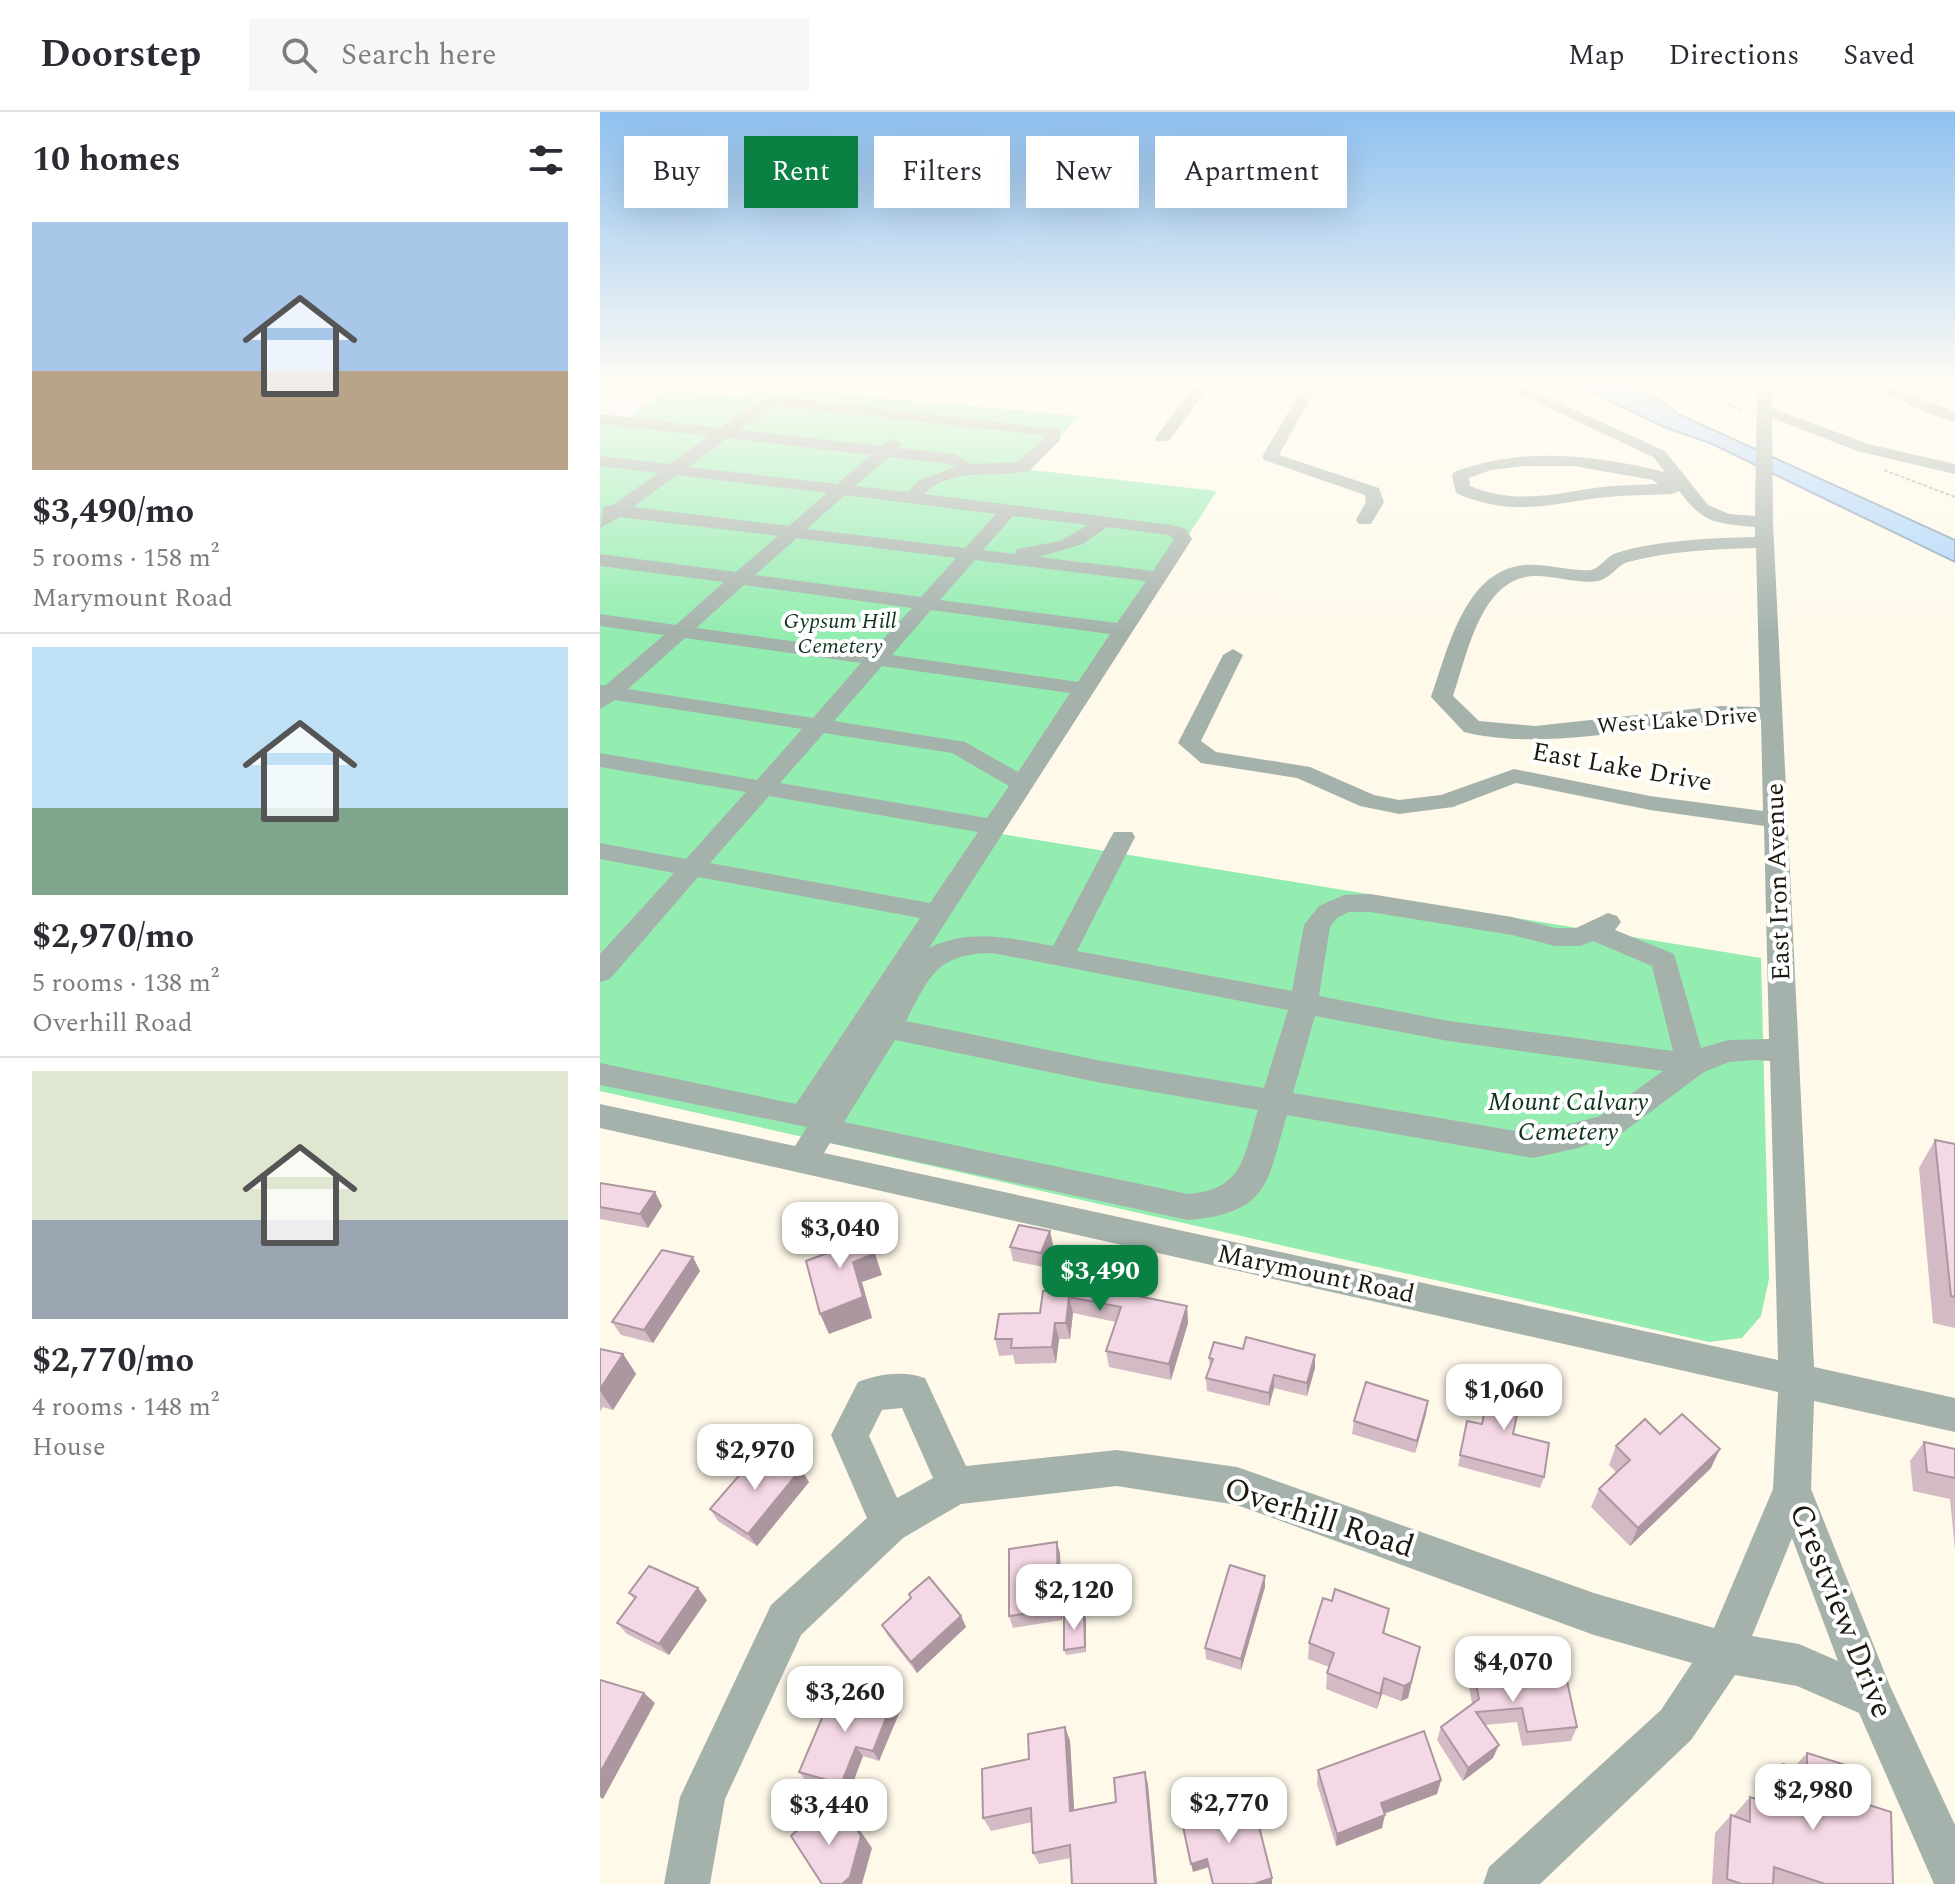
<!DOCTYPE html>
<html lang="en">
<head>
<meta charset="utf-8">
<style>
  :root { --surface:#fff; --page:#f7f7f7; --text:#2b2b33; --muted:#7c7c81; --line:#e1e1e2; --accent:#0b8043 }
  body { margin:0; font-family:Spectral,serif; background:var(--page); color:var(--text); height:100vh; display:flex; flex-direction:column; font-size:30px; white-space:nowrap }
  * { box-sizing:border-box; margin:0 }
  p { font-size:26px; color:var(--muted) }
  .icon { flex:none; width:44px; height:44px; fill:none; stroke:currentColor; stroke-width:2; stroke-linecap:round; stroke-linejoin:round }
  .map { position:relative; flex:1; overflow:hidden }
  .drawer { display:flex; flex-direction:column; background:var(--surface); width:600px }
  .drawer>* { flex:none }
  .banner { position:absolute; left:24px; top:24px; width:760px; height:72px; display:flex; gap:16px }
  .price { position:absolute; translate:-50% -68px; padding:0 18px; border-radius:16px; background:#fff; color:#222; font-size:26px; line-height:52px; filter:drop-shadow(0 2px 4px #0008) }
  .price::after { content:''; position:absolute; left:50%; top:48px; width:24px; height:18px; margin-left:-12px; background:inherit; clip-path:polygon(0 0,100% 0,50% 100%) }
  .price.active { background:var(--accent); color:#fff }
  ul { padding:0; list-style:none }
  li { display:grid; align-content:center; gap:16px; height:424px; padding:0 32px }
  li+li { border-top:2px solid var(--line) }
  li span { display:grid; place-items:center; height:248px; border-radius:0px; color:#555 }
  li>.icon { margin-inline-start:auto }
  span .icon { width:144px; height:144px; fill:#fffc; stroke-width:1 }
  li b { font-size:34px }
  h2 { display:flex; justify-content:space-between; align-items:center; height:96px; padding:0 32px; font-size:34px }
  .pill { padding:0 28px; border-radius:0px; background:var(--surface); box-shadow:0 8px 32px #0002; font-size:28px; line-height:72px }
  .pill.active { background:var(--accent); color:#fff }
  header { display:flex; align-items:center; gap:48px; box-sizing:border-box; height:112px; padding:0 40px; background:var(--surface); border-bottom:2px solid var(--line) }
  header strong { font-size:38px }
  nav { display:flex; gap:44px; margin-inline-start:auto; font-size:28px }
  .search { width:560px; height:72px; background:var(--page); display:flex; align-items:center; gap:20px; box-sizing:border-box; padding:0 28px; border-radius:0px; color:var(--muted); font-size:30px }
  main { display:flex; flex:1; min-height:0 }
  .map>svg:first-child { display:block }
  .industrial { fill:#f6eafe }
  .green { fill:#93ecb0 }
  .water { fill:#abd4fd; stroke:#809cb6; stroke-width:2 }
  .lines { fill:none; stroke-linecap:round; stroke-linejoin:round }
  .path { stroke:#b0ab9d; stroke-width:2; stroke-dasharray:4 2; stroke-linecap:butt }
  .minor { fill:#a5b2ac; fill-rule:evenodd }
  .wall { fill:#d3bac5 }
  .shaded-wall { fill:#ac97a0 }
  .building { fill:#f5d8e5; stroke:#ac97a0; stroke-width:2 }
  .labels { text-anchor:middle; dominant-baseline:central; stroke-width:8; stroke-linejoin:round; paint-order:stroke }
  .far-park-label { font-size:22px; font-style:italic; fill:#0e341d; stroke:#fff }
  .far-street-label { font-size:22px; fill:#1d1a10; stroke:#fff }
  .street-label { font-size:26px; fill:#1d1a10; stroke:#fff }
  .park-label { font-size:26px; font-style:italic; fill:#0e341d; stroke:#fff }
  .near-street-label { font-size:32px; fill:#1d1a10; stroke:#fff }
</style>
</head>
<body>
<header>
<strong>Doorstep</strong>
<div class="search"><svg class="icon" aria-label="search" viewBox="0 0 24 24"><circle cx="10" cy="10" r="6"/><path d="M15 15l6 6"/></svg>Search here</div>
<nav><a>Map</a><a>Directions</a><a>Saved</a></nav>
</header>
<main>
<section class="drawer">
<h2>10 homes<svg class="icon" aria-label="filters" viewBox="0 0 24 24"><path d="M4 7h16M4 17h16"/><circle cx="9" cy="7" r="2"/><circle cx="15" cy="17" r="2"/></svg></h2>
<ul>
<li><span style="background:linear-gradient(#a9c7e8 60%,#b9a48a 0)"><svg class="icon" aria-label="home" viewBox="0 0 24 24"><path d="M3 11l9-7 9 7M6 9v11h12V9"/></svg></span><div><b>$3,490/mo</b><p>5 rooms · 158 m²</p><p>Marymount Road</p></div></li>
<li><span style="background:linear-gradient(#bfe0f5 65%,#7fa58c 0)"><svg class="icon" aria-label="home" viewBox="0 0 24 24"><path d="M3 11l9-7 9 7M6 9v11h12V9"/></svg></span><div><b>$2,970/mo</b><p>5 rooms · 138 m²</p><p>Overhill Road</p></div></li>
<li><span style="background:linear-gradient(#dfe7d0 60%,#9aa5b1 0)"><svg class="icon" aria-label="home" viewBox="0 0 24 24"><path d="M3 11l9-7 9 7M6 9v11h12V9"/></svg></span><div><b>$2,770/mo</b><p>4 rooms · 148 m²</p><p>House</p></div></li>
</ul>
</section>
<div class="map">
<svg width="1355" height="1772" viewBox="0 0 1355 1772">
  <rect width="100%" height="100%" fill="#fef9e9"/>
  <polygon class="industrial" points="7,273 67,279 27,306 0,304 0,278"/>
  <polygon class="green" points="158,274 479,304 431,358 617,379 395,721 1161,846 1169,1167 1161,1204 1142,1226 1109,1230 0,979 0,304 27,306 67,279 145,285"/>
  <path class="water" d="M977 273C1022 273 1043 271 1078 302L1355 428V450L1110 331 1064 315Z"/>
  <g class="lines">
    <g class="path">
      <polyline points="1077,273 1146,299"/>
      <polyline points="1284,358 1355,385"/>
    </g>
    <g class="minor">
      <polygon points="595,273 610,273 569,329 557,329 555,326"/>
      <polygon points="704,273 718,273 679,343 779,376 784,390 771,412 759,412 756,408 766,390 765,383 664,348 662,345"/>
      <path d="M900 273H919L1065 339 1108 393 1129 402 1155 404 1157 273H1171L1172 296 1268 332 1355 352V362L1257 339 1172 306 1173 410 1214 1255 1355 1286V1320L1214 1289 1211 1377 1290 1574 1355 1713V1772H1334L1259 1601 1197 1574 1135 1563 1091 1628 940 1772H883L889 1755 1061 1598 1092 1551 994 1523 637 1393 517 1374 361 1392 303 1426 201 1523 125 1687 110 1772H64L80 1685 171 1493 267 1406 231 1323 258 1270C278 1262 304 1258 325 1266L366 1354 517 1338 637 1355 994 1481 1114 1516 1173 1377 1178 1280 0 1016V992L195 1034 207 1015 0 973V951L196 992 320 806 98 765 10 867 0 870V842L74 761 0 747V731L86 747 146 680 0 655V641L157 668 202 617 15 588 0 597V573H6L64 523 0 514V502L76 513 124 470 0 454V442L136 460 178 424 20 405 0 416 4 394 13 393 58 361 0 354V344L70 352 109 324 0 312V302L121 316 159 289 175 284 460 318V328L429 359C394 367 353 354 324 382L571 413 586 417 592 427 329 836C370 816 410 826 453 834L511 725 514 720H532L535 725 477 839 692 879 704 813 719 794 744 783 770 782 912 805 955 816H976L1008 801 1017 804 1021 810 1015 818 1074 842 1101 936 1129 928 1169 927 1164 714 1050 698 916 671 853 695 799 702 760 694 697 666 601 651 578 631 623 543 633 537 643 543 601 629 616 640 710 655 774 683 799 688 841 683 914 657 1050 684 1163 699 1161 608C1067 607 953 642 864 620L831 585C848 538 864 459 924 453 944 451 974 460 991 458 1000 456 1007 444 1016 441 1058 428 1112 426 1155 425V415C1115 411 1104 412 1079 379L1072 382C1047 383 1022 383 997 386 941 394 910 404 856 381L852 364 854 360C922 334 995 343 1065 360L1053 345ZM175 294 434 322 446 324 418 350 371 352 354 342 298 336 301 332 293 327 281 334 139 318ZM127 326 271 343 237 372 89 355ZM289 345 350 352 355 355 318 369 307 380 255 374ZM925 354H974L1053 368 1058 372C1037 373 1015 373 994 376 949 383 914 392 870 374L869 366 891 358ZM77 363 227 381 189 414 33 395ZM245 383 396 402 365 436 207 417ZM413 404 488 413 460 429 417 437 415 442 383 438ZM507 415 568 423 574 427 553 459 439 445 483 432ZM197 426 356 446 321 485 155 463ZM1156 436 1160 595 1120 594 935 614 879 609 853 584C868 541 881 463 937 464 956 464 979 472 998 469 1010 467 1017 453 1028 450 1070 439 1114 437 1156 436ZM375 448 546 469 517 511 340 488ZM144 473 312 496 271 540 96 516ZM331 498 510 522 478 570 292 543ZM85 526 261 551 213 606 28 577ZM282 554 470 581 418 660 365 630 234 609ZM224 621 352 641 409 674 387 706 180 671ZM169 684 378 720 330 791 110 751ZM749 800H770L912 823 955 834H980L993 829 1052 854 1073 939 849 909 719 884 730 815 737 806ZM392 841 688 898 664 976 502 949 306 909C330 864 336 842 392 841ZM715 904 849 929 1063 959 1000 1004 933 1022 693 981ZM295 928 502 971 658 998C643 1045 645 1077 588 1082L244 1010ZM1154 948 1170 949 1178 1248 224 1041 230 1031 588 1108C669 1101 667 1071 687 1003L933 1046 978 1036 1022 1021 1104 960 1129 950ZM302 1296 333 1366 297 1386 269 1324 282 1298ZM1192 1426 1238 1549 1199 1532 1152 1524Z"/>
      <polygon points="1267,273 1286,273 1355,300 1355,310 1322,299"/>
    </g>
  </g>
  <g class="wall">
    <polygon points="1335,1028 1355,1032 1355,1216 1333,1211 1319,1056"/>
    <polygon points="0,1071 55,1080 62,1094 48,1116 0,1107"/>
    <polygon points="450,1119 453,1133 444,1155 413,1149 410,1135"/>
    <polygon points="492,1157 536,1182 536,1183 587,1194 588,1211 571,1268 509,1255 506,1239 516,1210 473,1201 470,1227 459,1227 456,1251 415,1252 413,1243 399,1244 395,1227 440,1201 461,1178"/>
    <polygon points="100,1159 53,1231 21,1223 12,1210"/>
    <polygon points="0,1237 23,1242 36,1262 13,1298 3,1295 0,1299"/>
    <polygon points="609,1246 715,1256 707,1284 674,1276 669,1294 607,1279 606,1266 610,1257"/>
    <polygon points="826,1302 815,1341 752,1322 754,1309"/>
    <polygon points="867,1309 913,1322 944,1365 940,1376 858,1354"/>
    <polygon points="1060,1322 1111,1356 1030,1434 991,1395 999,1377 1016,1360 1009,1353 1016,1334"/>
    <polygon points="1324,1330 1355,1337 1355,1438 1350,1387 1313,1379 1310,1349"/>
    <polygon points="150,1365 209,1370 157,1434 118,1409 110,1397"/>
    <polygon points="460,1441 462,1508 413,1516 409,1504"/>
    <polygon points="665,1464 665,1475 641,1558 606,1547 605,1536"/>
    <polygon points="29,1481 107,1488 69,1543 27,1522 17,1511 34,1487"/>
    <polygon points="309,1482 361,1504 366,1515 317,1561 288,1524 282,1513 311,1487"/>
    <polygon points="732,1489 789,1497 784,1522 817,1551 808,1586 801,1589 782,1582 777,1597 726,1577 727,1561 729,1555 708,1547 709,1531"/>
    <polygon points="486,1507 486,1540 466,1543 464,1538"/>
    <polygon points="873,1555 977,1615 971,1629 922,1634 917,1610 885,1613 893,1646 863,1669 837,1628 841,1615 872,1591 868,1570"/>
    <polygon points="300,1599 279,1649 263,1644 249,1681 207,1670 199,1660 230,1600"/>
    <polygon points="465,1615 470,1629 474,1698 516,1690 545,1660 548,1673 557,1772 472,1772 471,1746 439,1752 433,1741 432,1710 391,1719 383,1706 429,1647"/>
    <polygon points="1207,1641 1253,1688 1293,1772 1112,1772 1115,1721 1131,1703 1134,1704 1134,1703 1150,1685 1166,1690 1166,1670 1183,1652 1194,1655"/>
    <polygon points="718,1658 841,1668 837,1682 784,1702 782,1716 736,1734 717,1672"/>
  </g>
  <g class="shaded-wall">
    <polygon points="55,1080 62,1094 48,1116 40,1102"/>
    <polygon points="266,1114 282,1163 262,1170 272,1206 229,1222 220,1202 253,1150"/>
    <polygon points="450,1119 453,1133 444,1155 441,1141"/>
    <polygon points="93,1145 100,1159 53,1231 44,1218"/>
    <polygon points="534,1165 536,1182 531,1198 528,1182"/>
    <polygon points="469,1185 473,1201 470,1227 466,1211"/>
    <polygon points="587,1194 588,1211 571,1268 569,1252"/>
    <polygon points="455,1211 459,1227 456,1251 452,1235"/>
    <polygon points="23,1242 36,1262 13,1298 0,1279 0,1277"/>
    <polygon points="715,1243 715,1256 707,1284 707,1271"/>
    <polygon points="674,1263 674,1276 669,1294 669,1281"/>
    <polygon points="828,1289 826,1302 815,1341 817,1329"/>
    <polygon points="1120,1337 1111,1356 1030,1434 1038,1416"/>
    <polygon points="201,1357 209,1370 157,1434 148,1422"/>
    <polygon points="457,1430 460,1441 462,1508 458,1497"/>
    <polygon points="665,1464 665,1475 641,1558 641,1547"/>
    <polygon points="98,1476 107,1488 69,1543 59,1532"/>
    <polygon points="484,1502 486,1507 486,1540 485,1535"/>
    <polygon points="361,1504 366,1515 317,1561 311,1550"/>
    <polygon points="820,1535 808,1586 801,1589 804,1574"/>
    <polygon points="784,1566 782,1582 777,1597 780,1582"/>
    <polygon points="44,1581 55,1591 3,1687 0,1685 0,1661"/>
    <polygon points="293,1588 300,1599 279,1649 273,1639"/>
    <polygon points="465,1615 470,1629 475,1712 470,1699"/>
    <polygon points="899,1633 893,1646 863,1669 868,1656"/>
    <polygon points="256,1635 263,1644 249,1681 241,1672"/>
    <polygon points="545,1660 548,1673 557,1772 555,1772"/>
    <polygon points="841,1668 837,1682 778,1704 781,1691"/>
    <polygon points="785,1703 782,1716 736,1734 737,1722"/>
    <polygon points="250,1707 261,1720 272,1736 262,1772 242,1772"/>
    <polygon points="607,1747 609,1755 593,1760 591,1752"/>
    <polygon points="672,1766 672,1772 654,1772"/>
  </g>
  <g class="building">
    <polygon points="1335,1028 1355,1032 1355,1185 1351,1184"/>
    <polygon points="0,1071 55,1080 40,1102 0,1095"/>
    <polygon points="419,1113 450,1119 441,1141 410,1135"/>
    <polygon points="266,1114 274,1142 253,1150 263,1185 220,1202 206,1149 236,1138 232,1126"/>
    <polygon points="62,1138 93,1145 44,1218 12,1210"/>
    <polygon points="489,1139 490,1156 534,1165 528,1182 587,1194 569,1252 506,1239 521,1195 469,1185 466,1211 455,1211 452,1235 411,1236 412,1227 395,1227 399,1202 440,1201 443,1179 461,1178 460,1143"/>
    <polygon points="646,1225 715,1243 707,1271 674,1263 669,1281 606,1266 613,1247 609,1246 614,1230 643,1237"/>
    <polygon points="0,1237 23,1242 0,1277"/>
    <polygon points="893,1260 924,1268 913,1322 949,1331 944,1365 860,1343 867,1309 882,1312"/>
    <polygon points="766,1270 828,1289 817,1329 754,1309"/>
    <polygon points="1082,1302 1120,1337 1038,1416 999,1377 1030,1348 1016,1334 1045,1307 1060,1322"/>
    <polygon points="1324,1330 1355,1337 1355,1366 1327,1360"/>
    <polygon points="172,1339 201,1357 148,1422 110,1397 142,1360 150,1365"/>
    <polygon points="457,1430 458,1497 409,1504 409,1437"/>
    <polygon points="630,1453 665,1464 641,1547 605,1536"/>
    <polygon points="49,1454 98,1476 59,1532 17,1511 36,1485 29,1481"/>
    <polygon points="329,1465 361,1504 311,1550 282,1513 311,1486 309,1482"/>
    <polygon points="735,1477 789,1497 783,1521 820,1535 811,1570 804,1574 784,1566 780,1582 727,1561 734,1541 709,1531 723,1486 732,1489"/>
    <polygon points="484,1502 485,1535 464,1538 464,1504"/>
    <polygon points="962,1546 977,1615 927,1620 922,1596 876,1600 899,1633 868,1656 841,1615 879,1587 873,1555"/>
    <polygon points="0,1568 44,1581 0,1661"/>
    <polygon points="242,1575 293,1588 273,1639 256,1635 241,1672 199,1660 225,1599 230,1600"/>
    <polygon points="465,1615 470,1699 516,1690 514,1666 545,1660 555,1772 472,1772 470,1733 433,1741 431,1696 383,1706 382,1657 429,1647 428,1622"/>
    <polygon points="824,1619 841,1668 781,1691 785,1703 737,1722 718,1658"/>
    <polygon points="1207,1641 1252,1655 1253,1688 1291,1700 1293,1772 1225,1772 1174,1755 1173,1772 1142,1772 1127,1767 1131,1703 1150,1710 1150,1685 1182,1695 1183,1652 1207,1659"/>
    <polygon points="652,1687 672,1766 654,1772 613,1772 607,1747 591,1752 582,1710"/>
    <polygon points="214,1703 250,1707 261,1724 250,1765 242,1772 222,1772 191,1724"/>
  </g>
  <linearGradient id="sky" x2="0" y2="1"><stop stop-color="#8fc1f0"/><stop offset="0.52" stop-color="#fffcf5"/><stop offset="1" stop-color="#fffcf5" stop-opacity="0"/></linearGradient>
  <rect width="1355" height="521" fill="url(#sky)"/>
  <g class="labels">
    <g class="far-park-label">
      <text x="240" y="509">Gypsum Hill<tspan x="240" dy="25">Cemetery</tspan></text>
    </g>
    <g class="far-street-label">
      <text transform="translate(1077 609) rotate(-4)">West Lake Drive</text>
    </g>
    <g class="street-label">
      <text transform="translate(1022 655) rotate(10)">East Lake Drive</text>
      <text transform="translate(1178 770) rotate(-92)">East Iron Avenue</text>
      <text transform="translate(716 1162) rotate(12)">Marymount Road</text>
    </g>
    <g class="park-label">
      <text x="968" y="990">Mount Calvary<tspan x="968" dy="30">Cemetery</tspan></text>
    </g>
    <g class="near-street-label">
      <text transform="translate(719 1406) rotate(18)">Overhill Road</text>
      <text transform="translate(1241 1499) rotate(68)">Crestview Drive</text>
    </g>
  </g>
</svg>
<b class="price" style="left:240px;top:1158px">$3,040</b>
<b class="price active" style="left:500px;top:1201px">$3,490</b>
<b class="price" style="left:904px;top:1320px">$1,060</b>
<b class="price" style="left:155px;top:1380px">$2,970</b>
<b class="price" style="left:474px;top:1520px">$2,120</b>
<b class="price" style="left:913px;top:1592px">$4,070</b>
<b class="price" style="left:245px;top:1622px">$3,260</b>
<b class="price" style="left:1213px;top:1720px">$2,980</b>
<b class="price" style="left:629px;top:1733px">$2,770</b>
<b class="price" style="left:229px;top:1735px">$3,440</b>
<div class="banner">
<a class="pill">Buy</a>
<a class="pill active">Rent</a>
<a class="pill">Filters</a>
<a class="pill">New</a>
<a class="pill">Apartment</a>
</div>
</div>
</main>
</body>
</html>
